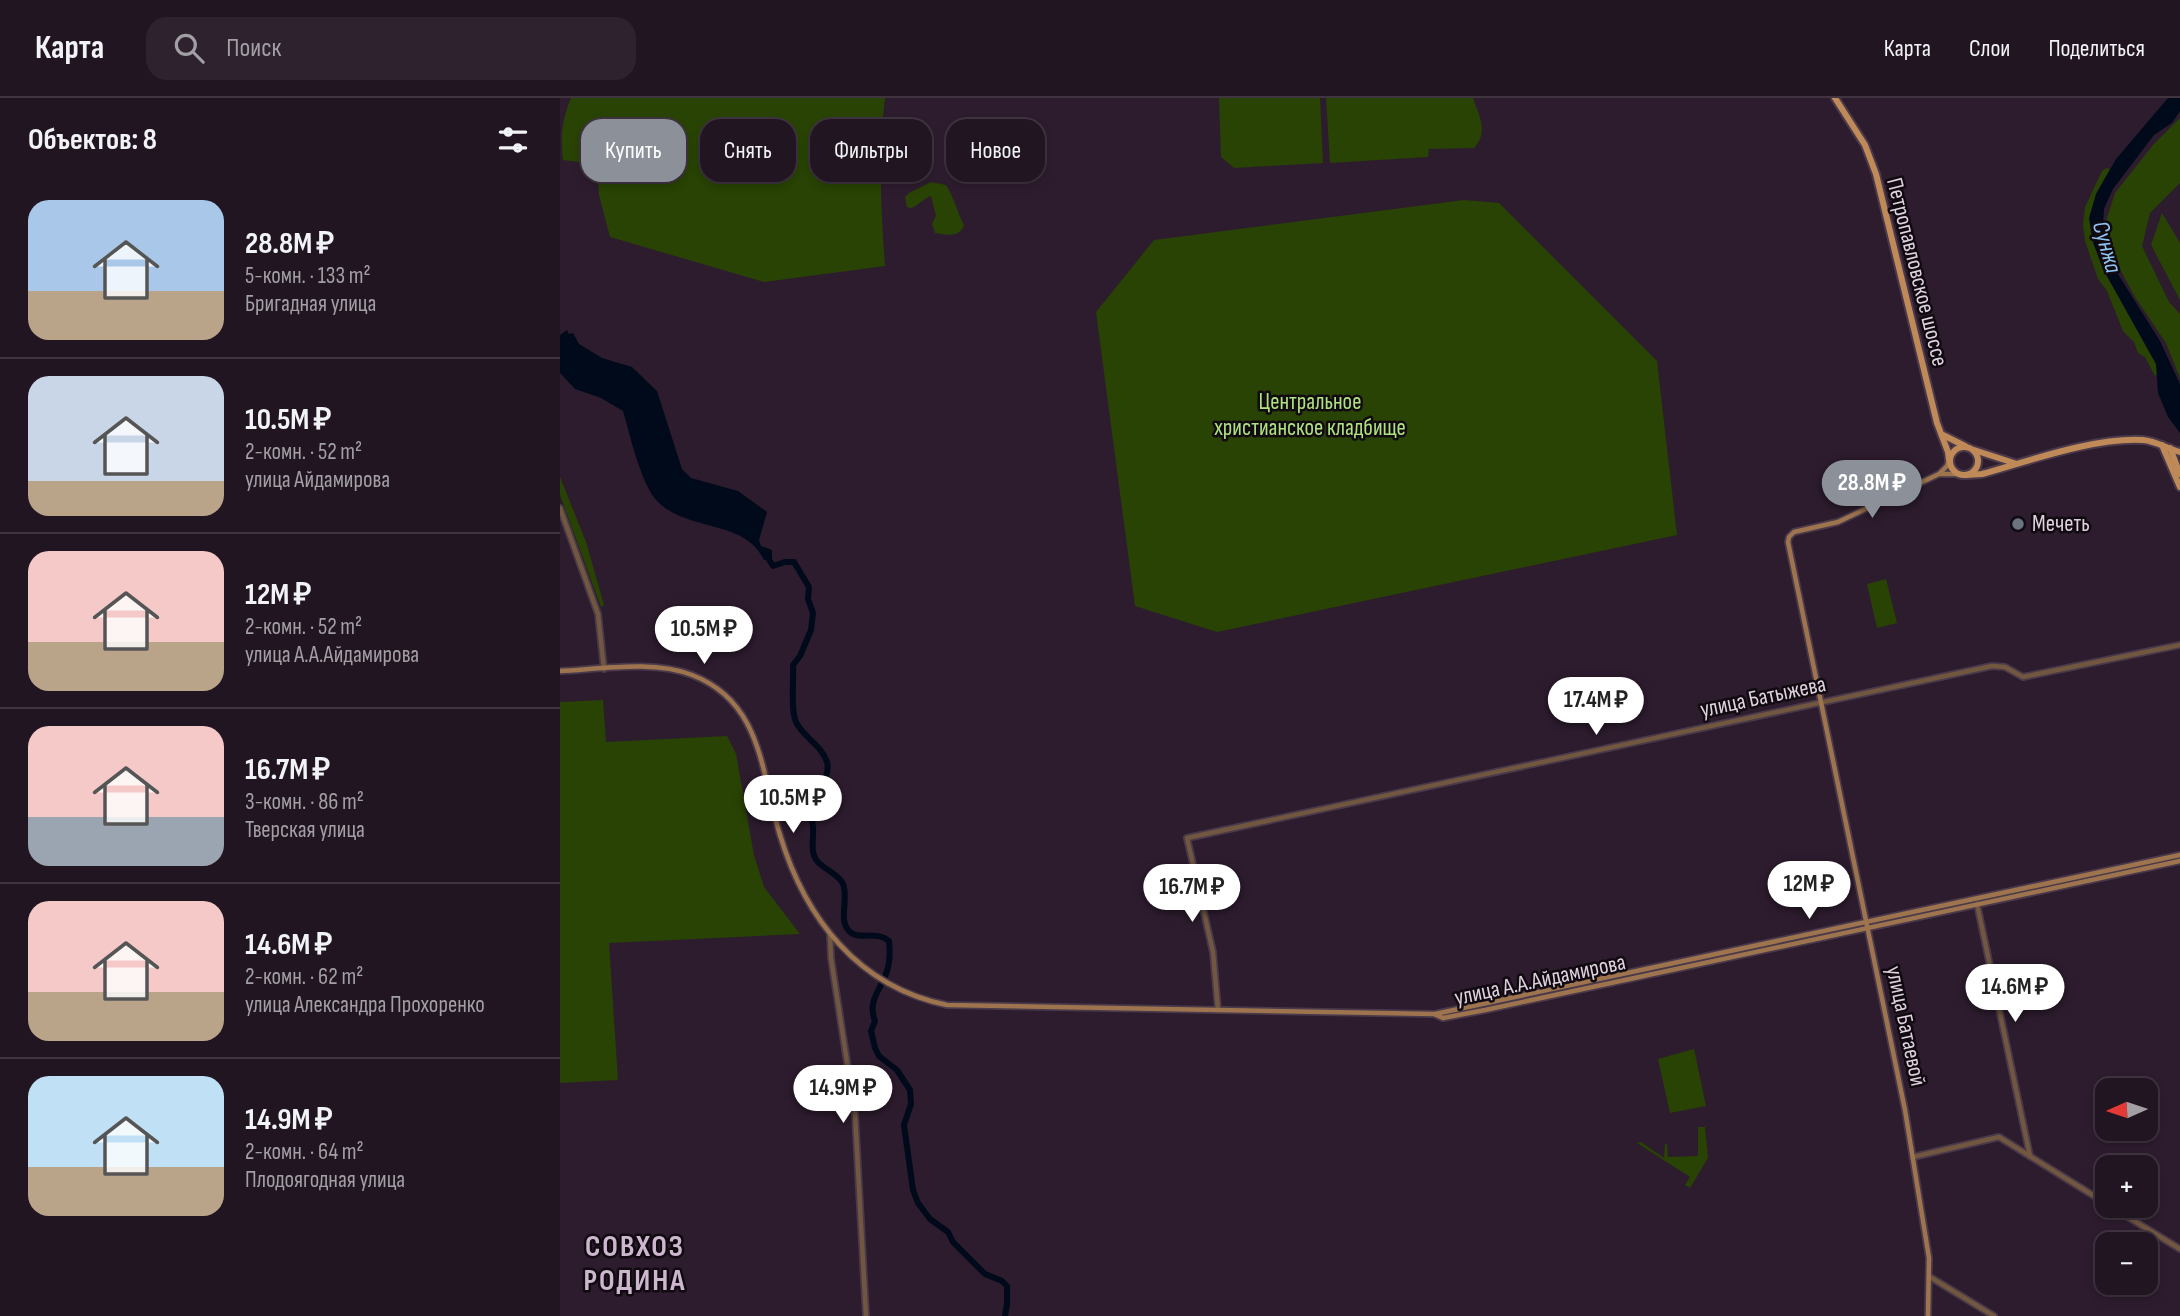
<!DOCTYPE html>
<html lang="ru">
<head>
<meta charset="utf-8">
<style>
  :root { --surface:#221522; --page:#2e222f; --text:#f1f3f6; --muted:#a29fa5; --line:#3f3440; --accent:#8c9099 }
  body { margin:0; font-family:"Sofia Sans Condensed",sans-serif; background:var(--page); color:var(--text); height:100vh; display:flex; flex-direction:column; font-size:26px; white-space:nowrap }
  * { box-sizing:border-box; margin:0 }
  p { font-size:23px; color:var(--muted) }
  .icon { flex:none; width:38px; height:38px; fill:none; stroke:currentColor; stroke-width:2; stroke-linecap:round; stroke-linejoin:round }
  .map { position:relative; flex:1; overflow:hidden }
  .drawer { display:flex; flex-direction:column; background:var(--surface); width:560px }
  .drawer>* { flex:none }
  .guide { position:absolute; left:21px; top:21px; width:665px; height:63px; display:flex; gap:14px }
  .needle { width:46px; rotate:267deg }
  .controls { position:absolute; left:1535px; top:980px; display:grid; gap:14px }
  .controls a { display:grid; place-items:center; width:63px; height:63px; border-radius:14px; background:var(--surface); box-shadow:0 4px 10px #0003,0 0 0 2px var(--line); font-size:35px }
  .price { position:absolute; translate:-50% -60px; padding:0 16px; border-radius:24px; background:#fff; color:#222; font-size:23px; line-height:46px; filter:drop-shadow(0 2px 4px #0008) }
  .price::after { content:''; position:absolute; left:50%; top:42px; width:21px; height:16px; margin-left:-10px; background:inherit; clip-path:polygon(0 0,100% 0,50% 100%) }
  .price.current { background:var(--accent); color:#fff }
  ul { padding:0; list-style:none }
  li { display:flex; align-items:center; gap:21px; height:175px; padding:0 28px }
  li+li { border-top:2px solid var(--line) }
  li span { display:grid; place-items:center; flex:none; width:196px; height:140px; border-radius:21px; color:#555 }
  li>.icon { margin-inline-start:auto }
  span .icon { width:84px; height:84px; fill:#fffc; stroke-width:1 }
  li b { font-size:30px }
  h2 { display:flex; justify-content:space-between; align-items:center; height:84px; padding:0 28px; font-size:30px }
  .tag { padding:0 24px; border-radius:21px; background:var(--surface); box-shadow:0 4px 10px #0003,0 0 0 2px var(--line); font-size:24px; line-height:63px }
  .tag.current { background:var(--accent); color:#fff }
  header { display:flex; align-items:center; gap:42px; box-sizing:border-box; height:98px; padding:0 35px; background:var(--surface); border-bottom:2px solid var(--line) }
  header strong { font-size:33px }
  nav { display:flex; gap:38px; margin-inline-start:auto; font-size:24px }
  .search { width:490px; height:63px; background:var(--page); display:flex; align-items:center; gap:18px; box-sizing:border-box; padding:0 24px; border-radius:21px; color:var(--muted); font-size:26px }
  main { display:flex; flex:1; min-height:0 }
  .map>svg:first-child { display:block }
  .green { fill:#284303 }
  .water { fill:#000a1a }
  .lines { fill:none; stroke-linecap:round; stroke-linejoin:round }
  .river { stroke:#000a1a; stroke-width:6 }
  .tertiary-casing { stroke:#49394a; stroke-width:8 }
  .secondary-casing { stroke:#49394a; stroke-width:8 }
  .primary-casing { stroke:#49394a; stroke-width:10 }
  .tertiary { stroke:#71573f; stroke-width:4.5 }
  .secondary { stroke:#9d744d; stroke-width:4.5 }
  .primary { stroke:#bf8a57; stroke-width:6 }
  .worship-dot { fill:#6b7280; stroke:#110a11; stroke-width:2.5 }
  .labels { text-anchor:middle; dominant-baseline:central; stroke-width:5; stroke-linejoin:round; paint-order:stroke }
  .street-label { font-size:23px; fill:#ddd2de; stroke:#110a11 }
  .park-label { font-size:23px; fill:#afe37f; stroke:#110a11 }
  .poi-label { font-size:23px; fill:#ddd2de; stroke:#110a11; text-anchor:start }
  .water-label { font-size:24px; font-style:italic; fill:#8ec5f0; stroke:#110a11 }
  .district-label { font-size:30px; font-weight:bold; letter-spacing:2px; fill:#cdb7ce; stroke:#110a11 }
</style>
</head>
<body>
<header>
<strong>Карта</strong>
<div class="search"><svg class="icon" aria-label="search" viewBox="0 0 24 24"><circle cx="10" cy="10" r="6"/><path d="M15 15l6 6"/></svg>Поиск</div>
<nav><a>Карта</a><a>Слои</a><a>Поделиться</a></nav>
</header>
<main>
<section class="drawer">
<h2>Объектов: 8<svg class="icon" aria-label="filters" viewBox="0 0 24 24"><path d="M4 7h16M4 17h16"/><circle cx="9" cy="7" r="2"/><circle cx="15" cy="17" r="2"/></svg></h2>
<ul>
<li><span style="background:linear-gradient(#a9c7e8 65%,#b9a48a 0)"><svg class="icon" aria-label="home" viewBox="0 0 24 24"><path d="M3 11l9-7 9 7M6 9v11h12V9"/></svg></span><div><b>28.8M ₽</b><p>5-комн. · 133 m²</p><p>Бригадная улица</p></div></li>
<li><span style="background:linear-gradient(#c9d6e8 75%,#b9a48a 0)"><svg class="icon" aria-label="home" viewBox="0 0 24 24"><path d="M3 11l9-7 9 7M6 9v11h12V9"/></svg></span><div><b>10.5M ₽</b><p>2-комн. · 52 m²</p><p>улица Айдамирова</p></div></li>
<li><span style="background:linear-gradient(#f6c9c9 65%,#b9a48a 0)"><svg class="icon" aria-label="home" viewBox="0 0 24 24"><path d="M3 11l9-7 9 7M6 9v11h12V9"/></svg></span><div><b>12M ₽</b><p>2-комн. · 52 m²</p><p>улица А.А.Айдамирова</p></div></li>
<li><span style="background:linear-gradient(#f6c9c9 65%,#9aa5b1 0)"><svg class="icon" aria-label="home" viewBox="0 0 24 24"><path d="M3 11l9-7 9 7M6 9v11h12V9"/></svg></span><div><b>16.7M ₽</b><p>3-комн. · 86 m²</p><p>Тверская улица</p></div></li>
<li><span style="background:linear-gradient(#f6c9c9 65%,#b9a48a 0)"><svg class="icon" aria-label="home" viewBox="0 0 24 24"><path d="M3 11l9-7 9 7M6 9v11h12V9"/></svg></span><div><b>14.6M ₽</b><p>2-комн. · 62 m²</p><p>улица Александра Прохоренко</p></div></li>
<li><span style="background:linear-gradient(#bfe0f5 65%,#b9a48a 0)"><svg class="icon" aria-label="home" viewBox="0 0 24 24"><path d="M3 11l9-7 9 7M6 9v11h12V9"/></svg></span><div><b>14.9M ₽</b><p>2-комн. · 64 m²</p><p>Плодоягодная улица</p></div></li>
</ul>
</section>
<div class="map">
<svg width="1620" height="1218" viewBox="0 0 1620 1218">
  <rect width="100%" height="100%" fill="#2d1c2e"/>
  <g class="green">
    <path d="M11 0H325C318 55 321 113 325 168L204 184 50 139 39 97 37 66 3 62C0 38 2 22 11 0Z"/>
    <polygon points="659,0 760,0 763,65 674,70 661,59"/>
    <path d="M766 0H913C919 18 929 34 914 50L869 51 868 59 770 65Z"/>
    <polygon points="1620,20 1620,85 1590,115 1582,148 1609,204 1620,216 1620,280 1606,245 1575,199 1554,160 1545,126 1555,95 1593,47"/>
    <polygon points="1546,70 1550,71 1536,96 1530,128 1533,144 1543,171 1596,266 1598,275 1595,278 1585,259 1578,255 1574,244 1563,233 1547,193 1538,181 1525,143 1523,127 1525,109 1542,73"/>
    <path d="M371 84 386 87C394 99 397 114 404 127 400 140 386 137 375 135L372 126 376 118 371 98C363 100 359 108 351 110L347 109 345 99 349 95Z"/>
    <polygon points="904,102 939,105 1097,263 1117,437 657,534 575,508 536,214 594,142"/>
    <polygon points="1602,115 1620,145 1620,202 1591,147"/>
    <polygon points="0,379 26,444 44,507 41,509 0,397"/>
    <polygon points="1326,481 1337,525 1317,530 1307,486"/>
    <polygon points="43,602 46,644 167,638 176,656 194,757 204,789 240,836 49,845 58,982 0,985 0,604"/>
    <polygon points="1134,951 1146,1008 1110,1015 1098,961"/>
    <polygon points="1138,1029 1145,1029 1148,1060 1130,1090 1125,1087 1130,1079 1077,1045 1081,1044 1104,1060 1105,1046 1107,1046 1108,1059 1138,1058"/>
  </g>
  <g class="water">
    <polygon points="1608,0 1620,0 1620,13 1612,25 1594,37 1553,91 1544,111 1543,127 1551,165 1600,243 1620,286 1620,335 1608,319 1598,295 1596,266 1543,171 1533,144 1529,120 1536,96 1556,61"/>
    <path d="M7 232 9 236 13 235 19 246 42 260 72 269 97 293 122 371 131 380 178 393 207 414 199 442 201 448 212 452V461L204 462C185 421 128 434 98 404 81 387 70 337 63 313L41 300 15 291 0 275V237Z"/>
  </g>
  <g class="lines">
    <path class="river" d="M205 455 213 468 225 464H234L249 489 248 501 253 515 251 532 240 558 233 567C234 582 230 614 237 626 245 640 262 648 267 664 272 682 249 696 250 714 250 719 253 724 253 729 254 742 249 756 259 765 266 772 279 777 283 786 289 800 278 822 289 833 298 843 316 832 329 843 330 853 330 864 327 873 321 892 307 902 315 923L311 933 315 950 319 958 337 972 350 992 351 1006 344 1027 353 1092 358 1105 370 1121 388 1134 393 1144 425 1176 442 1183 447 1188V1206L445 1218"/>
    <defs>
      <g id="tertiary">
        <polyline points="0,410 38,516 44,571"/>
        <polyline points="1417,806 1470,1058"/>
        <polyline points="270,837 271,860 295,1016 306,1218"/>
        <polyline points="658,912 653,854 627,740 1432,568 1445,569 1463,579 1620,547"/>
        <polyline points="1353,1059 1439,1039 1547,1106"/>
        <polyline points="1550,1108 1620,1151"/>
        <polyline points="1370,1179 1434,1218"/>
      </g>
      <g id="secondary">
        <polyline points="1380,376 1398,376"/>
        <path d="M0 573C40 571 94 562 132 577 203 604 201 676 220 737 245 820 298 889 387 907L874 916 883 920 925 912 1620 763"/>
        <polyline points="875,916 1620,757"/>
        <polyline points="1368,1218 1369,1160 1345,1012 1228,444 1229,439 1234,434 1278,424 1379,376 1387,368 1389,362"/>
      </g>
      <g id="primary">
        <polyline points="1275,0 1305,47 1316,76 1377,325 1388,354 1389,362"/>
        <polyline points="1383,337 1405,348"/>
        <polyline points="1602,347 1620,389"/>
        <circle cx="1404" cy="363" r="14"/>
        <polyline points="1610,350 1620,376"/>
        <polyline points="1414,352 1454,365"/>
        <path d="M1405 377 1422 376C1469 363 1535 339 1583 342 1596 343 1608 351 1620 354"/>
      </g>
    </defs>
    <use href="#tertiary" class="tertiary-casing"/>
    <use href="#secondary" class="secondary-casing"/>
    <use href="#primary" class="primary-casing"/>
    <use href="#tertiary" class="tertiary"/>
    <use href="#secondary" class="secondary"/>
    <use href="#primary" class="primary"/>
  </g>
  <circle class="worship-dot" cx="1458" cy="426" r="7"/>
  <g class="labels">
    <g class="street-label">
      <text transform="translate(1357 174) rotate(76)">Петропавловское шоссе</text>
      <text transform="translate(1203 599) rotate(-12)">улица Батыжева</text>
      <text transform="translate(980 882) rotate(-12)">улица А.А.Айдамирова</text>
      <text transform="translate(1346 928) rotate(78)">улица Батаевой</text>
    </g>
    <g class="park-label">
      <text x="750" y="304">Центральное<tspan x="750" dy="26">христианское кладбище</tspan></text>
    </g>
    <g class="poi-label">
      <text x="1472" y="426">Мечеть</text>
    </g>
    <g class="water-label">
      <text transform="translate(1547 149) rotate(74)">Сунжа</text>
    </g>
    <g class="district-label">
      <text x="75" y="1149">СОВХОЗ<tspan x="75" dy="34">РОДИНА</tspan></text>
    </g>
  </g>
</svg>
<div class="controls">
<a><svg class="needle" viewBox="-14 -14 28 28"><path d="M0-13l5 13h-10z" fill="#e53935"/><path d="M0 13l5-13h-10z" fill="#a29fa5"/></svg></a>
<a>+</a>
<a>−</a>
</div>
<b class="price current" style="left:1312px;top:422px">28.8M ₽</b>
<b class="price" style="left:144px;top:568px">10.5M ₽</b>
<b class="price" style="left:1036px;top:639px">17.4M ₽</b>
<b class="price" style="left:233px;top:737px">10.5M ₽</b>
<b class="price" style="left:1249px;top:823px">12M ₽</b>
<b class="price" style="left:632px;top:826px">16.7M ₽</b>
<b class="price" style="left:1455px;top:926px">14.6M ₽</b>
<b class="price" style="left:283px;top:1027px">14.9M ₽</b>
<div class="guide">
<a class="tag current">Купить</a>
<a class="tag">Снять</a>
<a class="tag">Фильтры</a>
<a class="tag">Новое</a>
</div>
</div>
</main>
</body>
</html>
